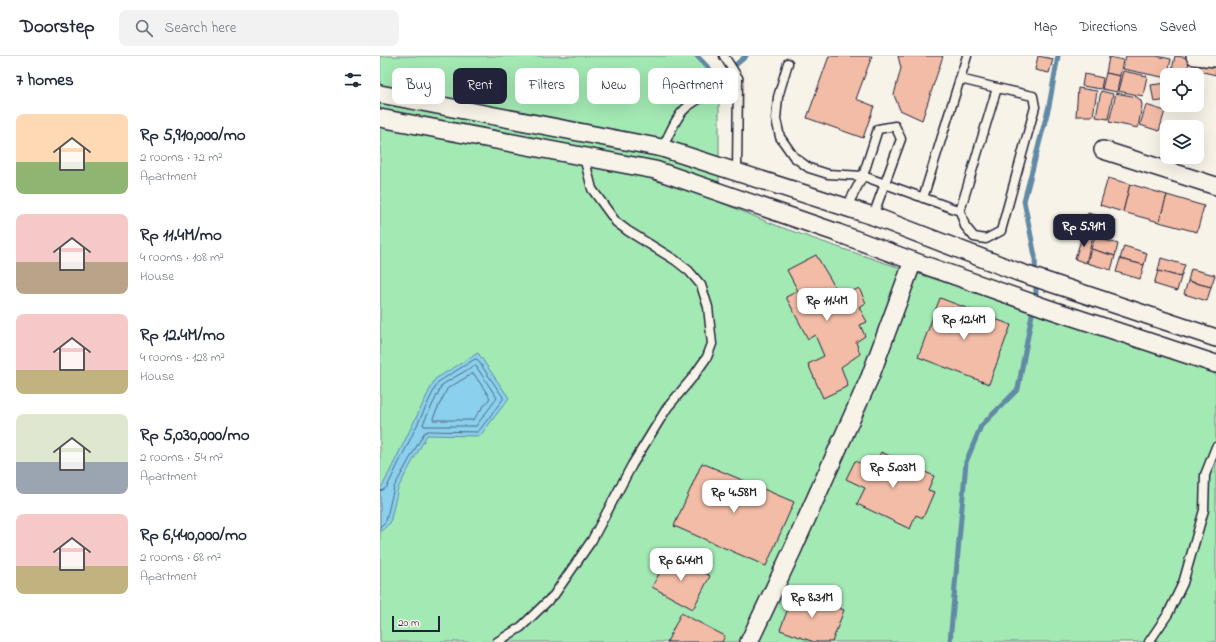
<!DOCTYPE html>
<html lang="en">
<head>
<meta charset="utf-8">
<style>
  :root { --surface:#fff; --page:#f2f2f3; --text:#1f2937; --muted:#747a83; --line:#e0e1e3; --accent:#22223b }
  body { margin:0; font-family:"Indie Flower",sans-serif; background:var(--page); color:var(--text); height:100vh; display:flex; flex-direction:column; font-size:15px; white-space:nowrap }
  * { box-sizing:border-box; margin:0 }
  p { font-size:13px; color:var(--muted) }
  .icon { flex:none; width:22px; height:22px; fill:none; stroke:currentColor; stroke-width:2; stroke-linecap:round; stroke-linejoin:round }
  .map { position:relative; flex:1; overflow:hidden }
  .side { display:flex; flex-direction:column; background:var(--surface); width:380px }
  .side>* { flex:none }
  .hud { position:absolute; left:12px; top:12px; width:380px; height:36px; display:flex; gap:8px }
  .tools { position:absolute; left:780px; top:12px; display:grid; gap:8px }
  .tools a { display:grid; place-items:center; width:44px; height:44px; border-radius:8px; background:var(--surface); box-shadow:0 4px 16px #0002; font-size:20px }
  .scale { position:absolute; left:12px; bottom:10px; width:48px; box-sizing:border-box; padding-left:4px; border:2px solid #22223b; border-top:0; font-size:11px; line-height:14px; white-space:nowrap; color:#22223b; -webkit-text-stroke:3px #f7f3e8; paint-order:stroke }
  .price { position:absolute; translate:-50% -34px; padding:0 9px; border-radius:8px; background:#fff; color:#222; font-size:13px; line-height:26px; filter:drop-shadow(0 1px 2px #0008) }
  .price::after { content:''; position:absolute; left:50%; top:24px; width:12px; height:9px; margin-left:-6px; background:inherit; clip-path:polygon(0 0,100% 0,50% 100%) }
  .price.active { background:var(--accent); color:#fff }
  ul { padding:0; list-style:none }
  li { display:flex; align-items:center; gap:12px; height:100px; padding:0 16px }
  li span { display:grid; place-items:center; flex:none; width:112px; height:80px; border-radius:8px; color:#555 }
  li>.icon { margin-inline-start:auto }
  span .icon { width:48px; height:48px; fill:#fffc; stroke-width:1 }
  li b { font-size:17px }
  h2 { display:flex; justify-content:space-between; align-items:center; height:48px; padding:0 16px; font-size:17px }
  .chip { padding:0 14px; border-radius:8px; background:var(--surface); box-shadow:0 4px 16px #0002; font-size:14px; line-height:36px }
  .chip.active { background:var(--accent); color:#fff }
  header { display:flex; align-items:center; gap:24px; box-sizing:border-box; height:56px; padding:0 20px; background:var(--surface); border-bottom:1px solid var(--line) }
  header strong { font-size:19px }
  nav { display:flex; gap:22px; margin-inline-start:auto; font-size:14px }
  .search { width:280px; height:36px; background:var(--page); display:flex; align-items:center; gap:10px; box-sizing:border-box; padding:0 14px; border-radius:8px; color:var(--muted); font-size:15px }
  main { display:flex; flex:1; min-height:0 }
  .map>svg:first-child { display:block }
  .green { fill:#a3e9b4; stroke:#628678 }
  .water { fill:#8bd0ec; stroke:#618aa5 }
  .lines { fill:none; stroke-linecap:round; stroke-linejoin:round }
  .shore { stroke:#4c6882; stroke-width:1 }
  .stream { stroke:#618aa5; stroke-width:5 }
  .building { fill:#f2bca6; stroke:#22223b }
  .service-casing { stroke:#22223b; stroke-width:11 }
  .minor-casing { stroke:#22223b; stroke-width:20 }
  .service { stroke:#f7f3e8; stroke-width:8 }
  .minor { stroke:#f7f3e8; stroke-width:17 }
</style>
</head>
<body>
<header>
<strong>Doorstep</strong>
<div class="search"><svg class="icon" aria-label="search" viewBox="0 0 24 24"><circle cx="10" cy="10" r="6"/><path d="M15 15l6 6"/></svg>Search here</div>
<nav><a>Map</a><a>Directions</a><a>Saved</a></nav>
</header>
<main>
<section class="side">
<h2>7 homes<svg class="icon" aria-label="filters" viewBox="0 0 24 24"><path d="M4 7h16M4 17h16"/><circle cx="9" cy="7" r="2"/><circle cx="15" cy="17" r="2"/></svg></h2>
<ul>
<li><span style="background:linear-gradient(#ffd9b3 60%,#8fb573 0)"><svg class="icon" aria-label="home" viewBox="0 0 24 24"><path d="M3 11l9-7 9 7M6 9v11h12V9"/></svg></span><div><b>Rp 5,910,000/mo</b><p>2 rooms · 72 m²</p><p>Apartment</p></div></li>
<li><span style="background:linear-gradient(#f6c9c9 60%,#b9a48a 0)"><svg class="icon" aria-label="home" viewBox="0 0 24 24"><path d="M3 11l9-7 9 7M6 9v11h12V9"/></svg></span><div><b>Rp 11.4M/mo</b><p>4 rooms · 108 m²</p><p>House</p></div></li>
<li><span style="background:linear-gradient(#f6c9c9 70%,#c2b280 0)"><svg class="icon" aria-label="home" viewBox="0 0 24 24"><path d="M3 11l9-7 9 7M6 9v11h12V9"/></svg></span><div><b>Rp 12.4M/mo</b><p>4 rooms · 128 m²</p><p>House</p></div></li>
<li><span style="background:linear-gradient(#dfe7d0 60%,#9aa5b1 0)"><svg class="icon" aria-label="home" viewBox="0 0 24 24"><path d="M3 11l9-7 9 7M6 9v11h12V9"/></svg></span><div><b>Rp 5,030,000/mo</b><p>2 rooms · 54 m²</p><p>Apartment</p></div></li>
<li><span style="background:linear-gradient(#f6c9c9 65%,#c2b280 0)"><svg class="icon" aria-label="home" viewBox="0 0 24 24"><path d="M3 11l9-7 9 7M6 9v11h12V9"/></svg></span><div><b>Rp 6,440,000/mo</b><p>2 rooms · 68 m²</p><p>Apartment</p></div></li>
</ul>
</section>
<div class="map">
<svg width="836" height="586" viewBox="0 0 836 586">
  <rect width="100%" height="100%" fill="#f7f3e8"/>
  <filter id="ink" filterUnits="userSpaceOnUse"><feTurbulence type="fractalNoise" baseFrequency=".025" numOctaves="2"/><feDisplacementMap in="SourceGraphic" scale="8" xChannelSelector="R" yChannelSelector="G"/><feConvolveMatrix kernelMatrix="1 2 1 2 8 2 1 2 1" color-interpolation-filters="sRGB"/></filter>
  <g filter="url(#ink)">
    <path class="green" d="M0 0H317L339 23V146C360 154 382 164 403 172 546 223 693 265 836 316V586H0Z"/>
    <polygon class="water" points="98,297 129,342 100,380 47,379 18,432 10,467 0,476 0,432 3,429 55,323"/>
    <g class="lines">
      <g class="shore">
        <polygon points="94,310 96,310 117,342 96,370 44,370 43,368 62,329"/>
        <polygon points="92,318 94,318 110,342 93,364 53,364 53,362 67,333"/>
        <polyline points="0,435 3,434 7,431 58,326 95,303 97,303 123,341 123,343 98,376 48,375 44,377 14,431 6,465 0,471"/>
      </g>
      <g class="stream">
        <polyline points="317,0 339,23 366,0"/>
        <polyline points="570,586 586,406 601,370 638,333 656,237 655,200 644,145 669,50 678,0"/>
      </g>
    </g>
    <g class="building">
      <polygon points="449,0 492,0 476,43 494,50 483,82 427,62"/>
      <polygon points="518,0 563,0 542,64 520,54 514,39 521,12"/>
      <polygon points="658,0 673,3 669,17 655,14"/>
      <polygon points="746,0 776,0 791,3 787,22 743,13"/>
      <polygon points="795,0 810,2 806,19 791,19"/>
      <polygon points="729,1 743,4 740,20 726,17"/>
      <polygon points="821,3 836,7 836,19 819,15"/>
      <polygon points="809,13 820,16 817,31 817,19 808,19"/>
      <polygon points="743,15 767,20 763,40 738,35"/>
      <polygon points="726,17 740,20 737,36 722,33"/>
      <polygon points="704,18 723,22 721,33 702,30"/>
      <polygon points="787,27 787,44 774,46 771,29"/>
      <polygon points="698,32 717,35 713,60 696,60"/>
      <polygon points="721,35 733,38 728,63 716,61"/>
      <polygon points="736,37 757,41 761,45 762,49 758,72 729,66"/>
      <polygon points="766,49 785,55 779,75 760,69"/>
      <polygon points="728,122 750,128 743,156 720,149"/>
      <polygon points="750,128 787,139 779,166 743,156"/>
      <polygon points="787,139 824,150 817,176 779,166"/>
      <polygon points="708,157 736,165 731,179 703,171"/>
      <polygon points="703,177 713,180 706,207 695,203"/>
      <polygon points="715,181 738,188 735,200 711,193"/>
      <polygon points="744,190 767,197 764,209 740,203"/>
      <polygon points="711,193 735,200 731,214 707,207"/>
      <polygon points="436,199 461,241 479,232 486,247 479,251 487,266 480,269 485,280 476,286 480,298 461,311 468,330 443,342 428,308 444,300 435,279 428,283 406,241 418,235 407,214"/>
      <polygon points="781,202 805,209 801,221 778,215"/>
      <polygon points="740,203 764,209 760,223 736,216"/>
      <polygon points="811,213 835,219 831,231 808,225"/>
      <polygon points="778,215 801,221 797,235 774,228"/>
      <polygon points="808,225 831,231 827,245 804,238"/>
      <polygon points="560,242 631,269 609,328 538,301"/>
      <polygon points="501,396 554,420 548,434 554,436 543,462 536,459 530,473 477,448 485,432 466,423 475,405 493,413"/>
      <polygon points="322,407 414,446 386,510 294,470"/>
      <polygon points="289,499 330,520 313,553 272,531"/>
      <polygon points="414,536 464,554 452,586 434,586 400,574"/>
      <polygon points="301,557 345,580 342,586 287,586"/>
    </g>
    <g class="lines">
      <defs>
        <g id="service">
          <polyline points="344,0 358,22 357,116"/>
          <polyline points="408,7 398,41 396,63 400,81 414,101 429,112 448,118 483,120 580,155 585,170 594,181 606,183 621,175 655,51 653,40 617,32 580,155"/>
          <polyline points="580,23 617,32"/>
          <path d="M282 92C289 80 296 60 306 52 320 40 342 31 358 22"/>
          <polyline points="543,142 587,0"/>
          <polyline points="466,152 483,120 498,73 515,70 521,83 493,160"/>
          <polyline points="117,586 141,571 174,539 212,484 252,409 287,352 313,321 327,301 332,288 328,251 321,229 309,215 295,204 248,175 236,166 212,133 204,101"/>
          <polyline points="769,586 788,558 803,527 824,454 825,419 836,391"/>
        </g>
        <g id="minor">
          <polyline points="815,0 836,2"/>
          <polyline points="0,38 282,92 493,160 638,216 836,282"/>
          <polyline points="0,62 275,114 458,177 533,205 669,253 836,308"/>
          <polyline points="723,94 836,130"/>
          <polyline points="369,586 412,495 490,321 533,205"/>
        </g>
      </defs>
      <use href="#service" class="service-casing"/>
      <use href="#minor" class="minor-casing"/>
      <use href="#service" class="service"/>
      <use href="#minor" class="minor"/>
    </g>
  </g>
</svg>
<div class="tools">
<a><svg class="icon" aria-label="locate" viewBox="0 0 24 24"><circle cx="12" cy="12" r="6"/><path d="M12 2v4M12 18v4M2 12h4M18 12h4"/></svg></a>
<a><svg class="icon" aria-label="layers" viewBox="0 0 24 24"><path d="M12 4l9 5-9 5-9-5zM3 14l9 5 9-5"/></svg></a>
</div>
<div class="scale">20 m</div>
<b class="price active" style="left:704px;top:192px">Rp 5.91M</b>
<b class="price" style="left:447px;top:266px">Rp 11.4M</b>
<b class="price" style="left:584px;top:285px">Rp 12.4M</b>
<b class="price" style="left:513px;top:433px">Rp 5.03M</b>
<b class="price" style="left:354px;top:458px">Rp 4.58M</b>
<b class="price" style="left:301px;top:526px">Rp 6.44M</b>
<b class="price" style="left:432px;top:563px">Rp 8.31M</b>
<div class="hud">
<a class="chip">Buy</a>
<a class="chip active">Rent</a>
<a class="chip">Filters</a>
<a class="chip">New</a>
<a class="chip">Apartment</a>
</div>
</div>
</main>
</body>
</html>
